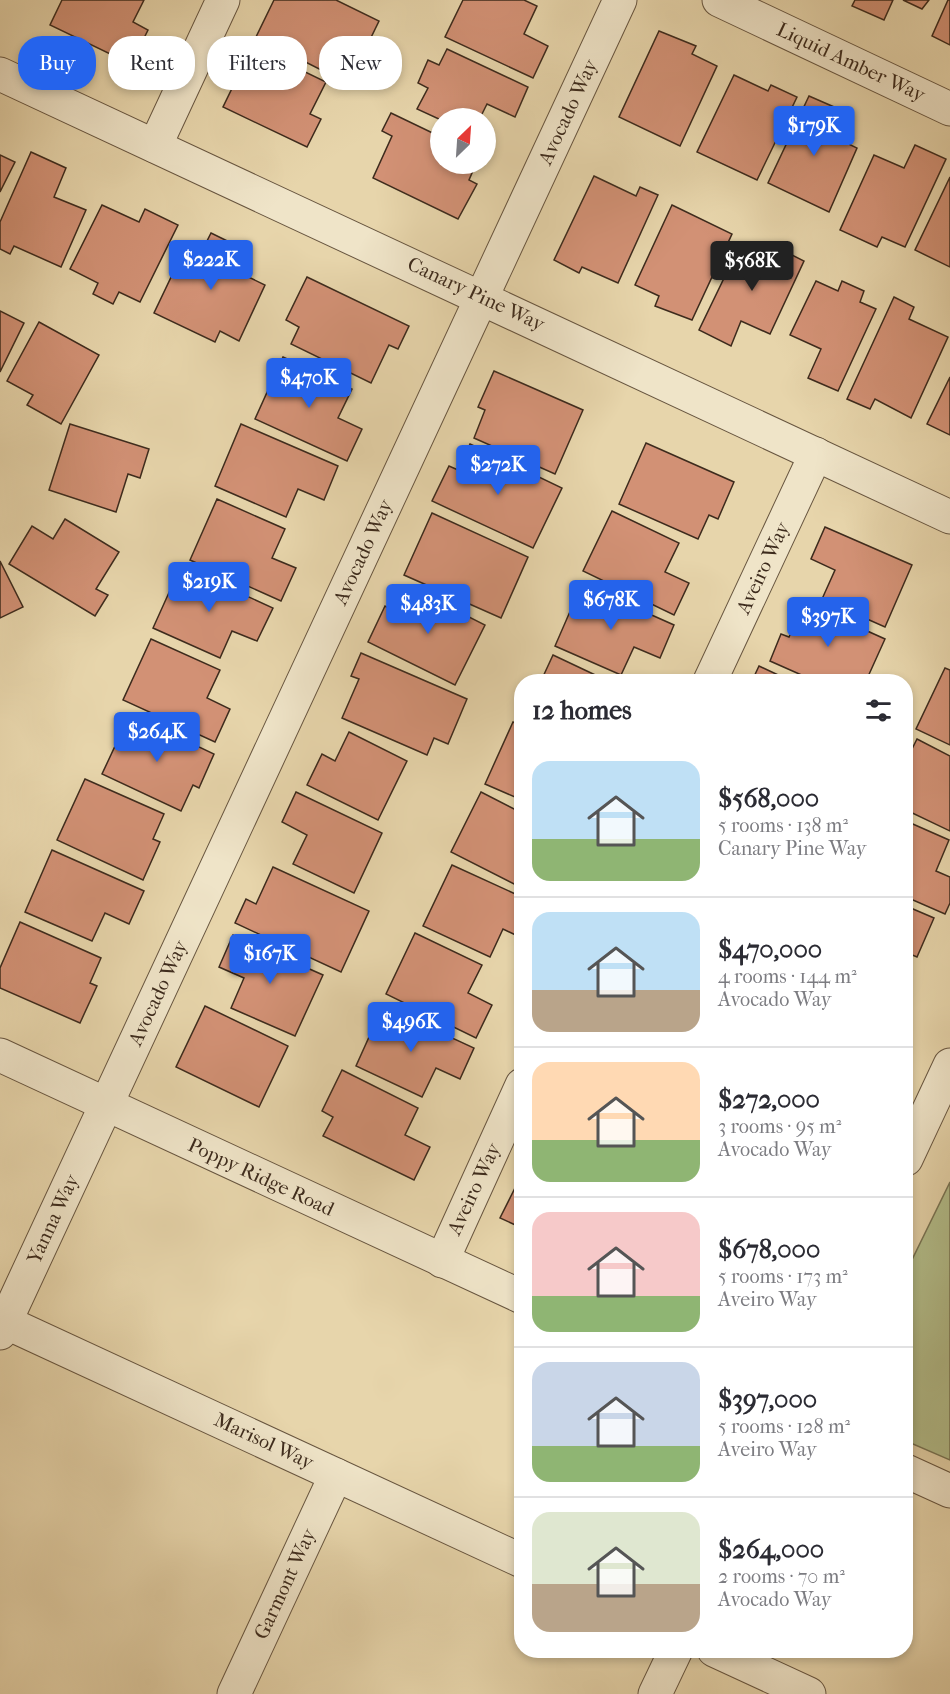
<!DOCTYPE html>
<html lang="en">
<head>
<meta charset="utf-8">
<style>
  :root { --surface:#fff; --page:#f7f7f7; --text:#2b2b33; --muted:#7c7c81; --line:#e1e1e2; --accent:#2563eb }
  body { margin:0; font-family:"IM FELL French Canon",serif; background:var(--page); color:var(--text); height:100vh; display:flex; flex-direction:column; font-size:22px; white-space:nowrap }
  * { box-sizing:border-box; margin:0 }
  p { font-size:20px; color:var(--muted) }
  .icon { flex:none; width:33px; height:33px; fill:none; stroke:currentColor; stroke-width:2; stroke-linecap:round; stroke-linejoin:round }
  .map { position:relative; flex:1; overflow:hidden }
  .panel { position:absolute; left:514px; top:674px; width:399px; height:984px; display:flex; flex-direction:column; background:var(--surface); border-radius:24px; box-shadow:0 3px 9px #0003 }
  .panel>* { flex:none }
  .banner { position:absolute; left:18px; top:36px; width:406px; height:54px; display:flex; gap:12px }
  .needle { width:39px; rotate:25deg }
  .fabs { position:absolute; left:430px; top:108px; display:grid; gap:12px }
  .fabs a { display:grid; place-items:center; width:66px; height:66px; border-radius:50%; background:var(--surface); box-shadow:0 3px 9px #0003; font-size:30px }
  .price { position:absolute; translate:-50% -51px; padding:0 14px; border-radius:6px; background:var(--accent); color:#fff; font-size:20px; line-height:39px; filter:drop-shadow(0 2px 3px #0008) }
  .price::after { content:''; position:absolute; left:50%; top:36px; width:18px; height:14px; margin-left:-9px; background:inherit; clip-path:polygon(0 0,100% 0,50% 100%) }
  .price.active { background:#222; color:#fff }
  ul { padding:0; list-style:none }
  li { display:flex; align-items:center; gap:18px; height:150px; padding:0 18px }
  li+li { border-top:2px solid var(--line) }
  li span { display:grid; place-items:center; flex:none; width:168px; height:120px; border-radius:18px; color:#555 }
  li>.icon { margin-inline-start:auto }
  span .icon { width:72px; height:72px; fill:#fffc; stroke-width:1 }
  li b { font-size:26px }
  h2 { display:flex; justify-content:space-between; align-items:center; height:72px; padding:0 18px; font-size:26px }
  .chip { padding:0 21px; border-radius:24px; background:var(--surface); box-shadow:0 3px 9px #0003; font-size:21px; line-height:54px }
  .chip.active { background:var(--accent); color:#fff }
  .map>svg:first-child { display:block }
  .green { fill:#b3be8b; stroke:#787454; stroke-width:1.5 }
  .building { fill:#d29175; stroke:#3d2b1d; stroke-width:1.5 }
  .lines { fill:none; stroke-linecap:round; stroke-linejoin:round }
  .minor-casing { stroke:#685640; stroke-width:35 }
  .minor { stroke:#efe4c8; stroke-width:33 }
  .labels { text-anchor:middle; dominant-baseline:central; stroke-width:4.5; stroke-linejoin:round; paint-order:stroke }
  .street-label { font-size:20px; fill:#3d2b1d; stroke:#efe4c8 }
</style>
</head>
<body>
<div class="map">
<svg width="950" height="1694" viewBox="0 0 950 1694">
  <rect width="100%" height="100%" fill="#e7d5ab"/>
  <filter id="stains"><feTurbulence type="fractalNoise" baseFrequency=".00333" numOctaves="4"/><feColorMatrix values="0 0 0 0 .2 0 0 0 0 .09 0 0 0 0 .02 0 0 0 .5 -.17"/></filter>
  <radialGradient id="worn" r=".72"><stop offset=".6" stop-color="#630" stop-opacity="0"/><stop offset="1" stop-color="#630" stop-opacity=".3"/></radialGradient>
  <polygon class="green" points="950,1182 950,1460 906,1441 906,1272"/>
  <g class="building">
    <polygon points="62,0 144,0 133,22 148,30 131,64 50,25"/>
    <polygon points="274,0 336,0 379,21 361,58 350,53 337,78 256,37"/>
    <polygon points="463,0 524,0 537,6 524,34 548,46 533,78 445,37"/>
    <polygon points="855,0 893,0 884,20 852,6"/>
    <polygon points="903,0 929,0 922,9"/>
    <polygon points="948,0 950,0 950,45 932,36"/>
    <polygon points="659,31 696,46 692,54 717,66 680,146 619,117"/>
    <polygon points="447,49 528,87 515,117 487,104 480,118 441,120 417,109 428,88 418,83 428,60 439,65"/>
    <polygon points="262,51 326,82 310,114 321,119 307,147 223,107 240,72 249,77"/>
    <polygon points="734,75 768,91 771,85 797,97 757,180 697,152"/>
    <polygon points="809,96 841,110 830,135 857,148 829,212 768,183"/>
    <polygon points="391,113 441,137 441,164 476,164 469,180 477,184 458,219 373,178 392,136 382,131"/>
    <polygon points="915,145 946,159 905,247 882,237 877,247 840,230 874,155 904,168"/>
    <polygon points="31,152 66,168 54,197 86,210 61,267 14,246 10,254 0,249 0,222"/>
    <polygon points="0,155 15,162 0,192"/>
    <polygon points="594,176 636,196 640,187 658,195 618,283 582,267 579,273 554,260"/>
    <polygon points="950,177 950,267 915,250"/>
    <polygon points="102,205 139,222 145,209 178,225 140,302 119,292 113,304 93,294 98,283 70,269"/>
    <polygon points="672,205 732,234 692,320 655,306 659,296 635,285"/>
    <polygon points="211,233 250,252 240,273 265,285 239,341 220,331 215,342 154,313 184,250 199,257"/>
    <polygon points="741,243 762,253 768,243 804,261 770,334 741,321 731,346 699,330"/>
    <polygon points="307,277 409,326 398,349 389,345 371,383 291,344 299,327 286,320"/>
    <polygon points="816,281 838,291 842,281 864,291 860,302 876,309 838,391 808,378 821,349 790,335"/>
    <polygon points="894,297 914,307 909,319 948,337 911,418 875,399 870,409 847,399"/>
    <polygon points="0,311 24,323 0,372"/>
    <polygon points="39,322 99,355 61,424 27,405 33,395 7,381"/>
    <polygon points="283,357 352,389 338,418 362,429 347,461 255,419"/>
    <polygon points="494,371 583,410 555,474 474,438 485,410 478,407"/>
    <polygon points="950,377 950,435 927,424"/>
    <polygon points="70,424 149,449 140,478 128,474 116,512 49,490"/>
    <polygon points="241,424 338,466 324,500 298,489 286,517 215,486"/>
    <polygon points="646,443 734,482 718,519 709,515 698,539 619,504"/>
    <polygon points="470,444 562,488 533,548 432,501 449,466 458,470"/>
    <polygon points="217,499 285,529 272,558 296,568 281,601 190,560"/>
    <polygon points="612,511 679,543 665,572 689,583 674,615 583,571"/>
    <polygon points="432,513 528,557 501,618 404,575"/>
    <polygon points="65,519 119,552 96,589 108,595 95,616 9,564 32,526 53,539"/>
    <polygon points="825,527 912,565 885,627 822,599 835,570 811,559"/>
    <polygon points="0,561 23,607 0,618"/>
    <polygon points="181,566 273,608 257,641 232,631 220,658 153,628"/>
    <polygon points="582,584 674,625 660,658 634,647 621,675 555,646"/>
    <polygon points="406,585 485,625 455,685 368,642 385,606 393,611"/>
    <polygon points="805,603 885,639 866,681 815,681 770,661 781,634 789,637"/>
    <polygon points="151,639 220,670 207,698 230,709 215,742 123,700"/>
    <polygon points="361,653 467,699 448,744 434,738 427,755 342,718 359,679 351,676"/>
    <polygon points="553,655 608,681 541,681"/>
    <polygon points="759,666 791,681 752,681"/>
    <polygon points="945,668 950,670 950,745 916,729"/>
    <polygon points="130,714 214,754 199,788 193,785 181,811 102,774"/>
    <polygon points="513,722 522,726 522,800 485,784"/>
    <polygon points="349,732 407,761 378,820 307,785 322,754 335,761"/>
    <polygon points="917,739 950,756 950,831 906,810 906,761"/>
    <polygon points="85,779 164,814 153,839 160,842 143,880 57,840"/>
    <polygon points="296,792 382,833 354,893 293,864 307,835 282,822"/>
    <polygon points="481,792 522,813 522,888 451,852"/>
    <polygon points="906,821 949,840 936,871 950,877 950,903 945,914 906,897"/>
    <polygon points="52,850 144,891 129,924 105,913 92,941 25,912"/>
    <polygon points="452,865 522,897 522,938 503,929 490,957 423,926"/>
    <polygon points="273,867 369,911 341,972 235,923 246,899 256,904"/>
    <polygon points="906,906 934,918 917,957 910,954 906,963"/>
    <polygon points="20,922 101,958 90,983 97,986 80,1023 0,988 0,968"/>
    <polygon points="415,933 482,965 468,993 492,1005 476,1038 386,994"/>
    <polygon points="233,935 323,975 295,1036 231,1008 244,978 219,967"/>
    <polygon points="205,1006 288,1046 259,1107 176,1067"/>
    <polygon points="383,1006 474,1048 460,1079 436,1068 422,1097 356,1066"/>
    <polygon points="342,1070 418,1108 405,1135 430,1147 414,1180 323,1136 333,1117 322,1111"/>
    <polygon points="515,1188 522,1191 522,1228 500,1218"/>
  </g>
  <g class="lines">
    <defs>
      <g id="minor">
        <polyline points="719,0 950,109"/>
        <polyline points="0,74 950,517"/>
        <polyline points="155,146 223,0"/>
        <polyline points="710,681 816,454"/>
        <polyline points="0,1055 522,1297"/>
        <polyline points="906,1159 950,1065"/>
        <polyline points="442,1261 522,1085"/>
        <polyline points="5,1322 522,1561"/>
        <polyline points="0,1333 620,0"/>
        <polyline points="906,1471 950,1491"/>
        <polyline points="714,1650 809,1694"/>
        <polyline points="234,1694 336,1475"/>
        <polyline points="655,1694 676,1650"/>
      </g>
    </defs>
    <use href="#minor" class="minor-casing"/>
    <use href="#minor" class="minor"/>
  </g>
  <g class="labels">
    <g class="street-label">
      <text transform="translate(851 62) rotate(25)">Liquid Amber Way</text>
      <text transform="translate(568 112) rotate(-65)">Avocado Way</text>
      <text transform="translate(476 294) rotate(25)">Canary Pine Way</text>
      <text transform="translate(363 552) rotate(-65)">Avocado Way</text>
      <text transform="translate(763 568) rotate(-65)">Aveiro Way</text>
      <text transform="translate(158 993) rotate(-65)">Avocado Way</text>
      <text transform="translate(261 1177) rotate(25)">Poppy Ridge Road</text>
      <text transform="translate(474 1189) rotate(-65)">Aveiro Way</text>
      <text transform="translate(53 1219) rotate(-65)">Yanna Way</text>
      <text transform="translate(264 1441) rotate(25)">Marisol Way</text>
      <text transform="translate(285 1584) rotate(-65)">Garmont Way</text>
    </g>
  </g>
  <rect width="100%" height="100%" filter="url(#stains)"/>
  <rect width="100%" height="100%" fill="url(#worn)"/>
</svg>
<div class="fabs">
<a><svg class="needle" viewBox="-14 -14 28 28"><path d="M0-13l5 13h-10z" fill="#e53935"/><path d="M0 13l5-13h-10z" fill="#7c7c81"/></svg></a>
</div>
<b class="price" style="left:814px;top:157px">$179K</b>
<b class="price" style="left:211px;top:291px">$222K</b>
<b class="price active" style="left:752px;top:292px">$568K</b>
<b class="price" style="left:309px;top:409px">$470K</b>
<b class="price" style="left:498px;top:496px">$272K</b>
<b class="price" style="left:209px;top:613px">$219K</b>
<b class="price" style="left:611px;top:631px">$678K</b>
<b class="price" style="left:428px;top:635px">$483K</b>
<b class="price" style="left:828px;top:648px">$397K</b>
<b class="price" style="left:157px;top:763px">$264K</b>
<b class="price" style="left:270px;top:985px">$167K</b>
<b class="price" style="left:411px;top:1053px">$496K</b>
<div class="banner">
<a class="chip active">Buy</a>
<a class="chip">Rent</a>
<a class="chip">Filters</a>
<a class="chip">New</a>
</div>
<section class="panel">
<h2>12 homes<svg class="icon" aria-label="filters" viewBox="0 0 24 24"><path d="M4 7h16M4 17h16"/><circle cx="9" cy="7" r="2"/><circle cx="15" cy="17" r="2"/></svg></h2>
<ul>
<li><span style="background:linear-gradient(#bfe0f5 65%,#8fb573 0)"><svg class="icon" aria-label="home" viewBox="0 0 24 24"><path d="M3 11l9-7 9 7M6 9v11h12V9"/></svg></span><div><b>$568,000</b><p>5 rooms · 138 m²</p><p>Canary Pine Way</p></div></li>
<li><span style="background:linear-gradient(#bfe0f5 65%,#b9a48a 0)"><svg class="icon" aria-label="home" viewBox="0 0 24 24"><path d="M3 11l9-7 9 7M6 9v11h12V9"/></svg></span><div><b>$470,000</b><p>4 rooms · 144 m²</p><p>Avocado Way</p></div></li>
<li><span style="background:linear-gradient(#ffd9b3 65%,#8fb573 0)"><svg class="icon" aria-label="home" viewBox="0 0 24 24"><path d="M3 11l9-7 9 7M6 9v11h12V9"/></svg></span><div><b>$272,000</b><p>3 rooms · 95 m²</p><p>Avocado Way</p></div></li>
<li><span style="background:linear-gradient(#f6c9c9 70%,#8fb573 0)"><svg class="icon" aria-label="home" viewBox="0 0 24 24"><path d="M3 11l9-7 9 7M6 9v11h12V9"/></svg></span><div><b>$678,000</b><p>5 rooms · 173 m²</p><p>Aveiro Way</p></div></li>
<li><span style="background:linear-gradient(#c9d6e8 70%,#8fb573 0)"><svg class="icon" aria-label="home" viewBox="0 0 24 24"><path d="M3 11l9-7 9 7M6 9v11h12V9"/></svg></span><div><b>$397,000</b><p>5 rooms · 128 m²</p><p>Aveiro Way</p></div></li>
<li><span style="background:linear-gradient(#dfe7d0 60%,#b9a48a 0)"><svg class="icon" aria-label="home" viewBox="0 0 24 24"><path d="M3 11l9-7 9 7M6 9v11h12V9"/></svg></span><div><b>$264,000</b><p>2 rooms · 70 m²</p><p>Avocado Way</p></div></li>
</ul>
</section>
</div>
</body>
</html>
